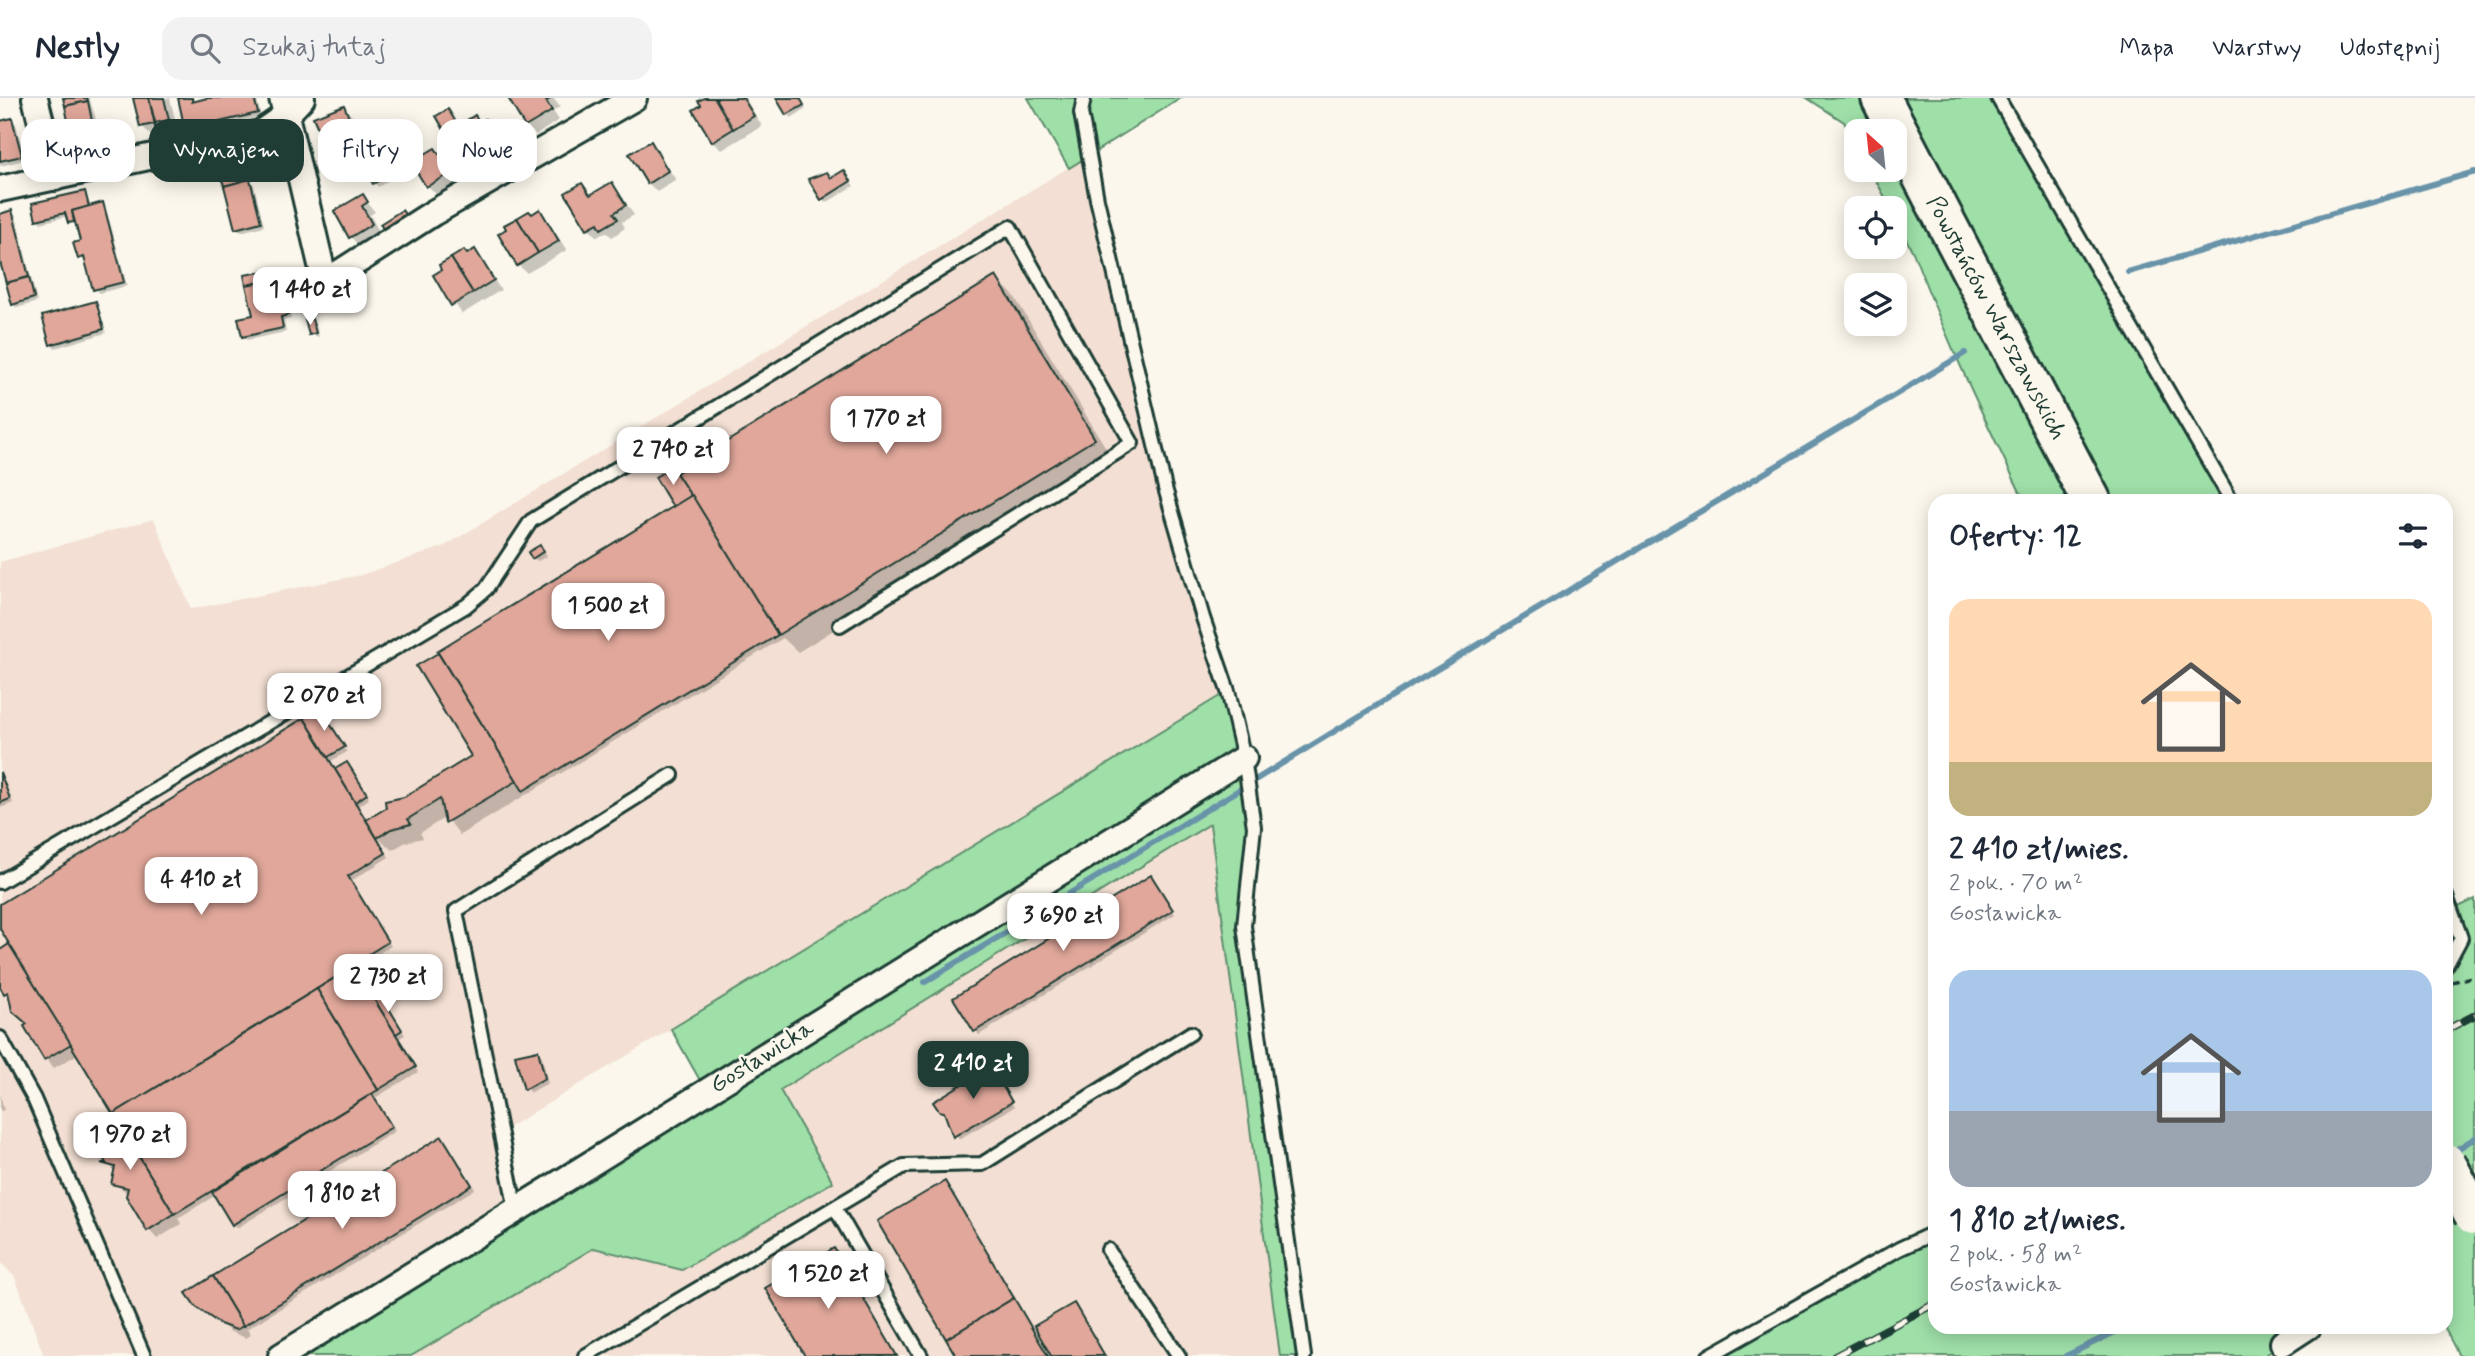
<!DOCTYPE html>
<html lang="pl">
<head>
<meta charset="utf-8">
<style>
  :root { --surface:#fff; --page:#f2f2f3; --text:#1f2937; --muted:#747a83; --line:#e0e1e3; --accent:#1f3d34 }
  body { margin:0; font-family:Mynerve,sans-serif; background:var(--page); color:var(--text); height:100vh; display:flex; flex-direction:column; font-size:26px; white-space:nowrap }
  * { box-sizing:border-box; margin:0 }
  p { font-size:23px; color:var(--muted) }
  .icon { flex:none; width:38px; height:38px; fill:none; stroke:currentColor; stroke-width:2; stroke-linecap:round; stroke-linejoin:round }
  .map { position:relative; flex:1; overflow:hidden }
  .drawer { position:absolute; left:1928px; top:396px; width:525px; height:840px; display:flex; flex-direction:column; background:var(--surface); border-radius:21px; box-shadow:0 4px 18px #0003 }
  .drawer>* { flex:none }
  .top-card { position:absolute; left:21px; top:21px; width:665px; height:63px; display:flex; gap:14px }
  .needle { width:46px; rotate:333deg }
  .controls { position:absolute; left:1844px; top:21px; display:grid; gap:14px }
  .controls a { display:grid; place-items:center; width:63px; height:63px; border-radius:14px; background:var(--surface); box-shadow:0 4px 18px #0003; font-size:35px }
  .price { position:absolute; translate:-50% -60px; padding:0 16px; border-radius:14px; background:#fff; color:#222; font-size:23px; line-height:46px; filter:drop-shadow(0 2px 4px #0008) }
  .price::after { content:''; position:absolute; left:50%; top:42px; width:21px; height:16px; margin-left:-10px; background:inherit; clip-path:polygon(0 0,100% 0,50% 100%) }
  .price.on { background:var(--accent); color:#fff }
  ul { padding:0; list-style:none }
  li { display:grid; align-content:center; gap:14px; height:371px; padding:0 21px }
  li span { display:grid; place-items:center; height:217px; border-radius:21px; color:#555 }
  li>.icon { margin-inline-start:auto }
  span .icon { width:126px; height:126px; fill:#fffc; stroke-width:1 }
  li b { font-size:30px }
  h2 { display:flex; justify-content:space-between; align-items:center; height:84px; padding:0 21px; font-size:30px }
  .tag { padding:0 24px; border-radius:21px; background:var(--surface); box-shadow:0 4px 18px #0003; font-size:24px; line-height:63px }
  .tag.on { background:var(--accent); color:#fff }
  header { display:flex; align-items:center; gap:42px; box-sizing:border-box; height:98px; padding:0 35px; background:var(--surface); border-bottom:2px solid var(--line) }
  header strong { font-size:33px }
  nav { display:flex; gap:38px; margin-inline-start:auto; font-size:24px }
  .search { width:490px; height:63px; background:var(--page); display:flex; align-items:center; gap:18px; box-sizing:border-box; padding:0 24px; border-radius:21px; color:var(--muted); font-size:26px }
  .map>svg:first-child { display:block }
  .built { fill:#f3dfd3 }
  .green { fill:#9fe0a9; stroke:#5f8e6e; stroke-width:2 }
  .shadow { fill:#0003 }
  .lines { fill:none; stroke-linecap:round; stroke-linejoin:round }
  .stream { stroke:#6893a9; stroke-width:6 }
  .building { fill:#e0a79a; stroke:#1f3d34; stroke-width:2 }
  .service-casing { stroke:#1f3d34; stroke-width:18 }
  .minor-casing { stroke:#1f3d34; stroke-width:30 }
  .primary-casing { stroke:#1f3d34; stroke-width:44 }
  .path { stroke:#1f3d34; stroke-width:3.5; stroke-dasharray:7 5; stroke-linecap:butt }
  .service { stroke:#fbf7ec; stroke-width:12 }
  .minor { stroke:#fbf7ec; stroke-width:24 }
  .primary { stroke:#fbf7ec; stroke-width:38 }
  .rail-casing { stroke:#1f3d34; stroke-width:8 }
  .rail { stroke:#fbf7ec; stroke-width:5; stroke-dasharray:16; stroke-linecap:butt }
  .primary-bridge-casing { stroke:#1f3d34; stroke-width:44; stroke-linecap:butt }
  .primary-bridge { stroke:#fbf7ec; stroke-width:38 }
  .labels { text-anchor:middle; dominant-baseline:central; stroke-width:5; stroke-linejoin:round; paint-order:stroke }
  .street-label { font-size:24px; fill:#1f3d34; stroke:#fbf7ec }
</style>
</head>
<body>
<header>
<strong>Nestly</strong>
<div class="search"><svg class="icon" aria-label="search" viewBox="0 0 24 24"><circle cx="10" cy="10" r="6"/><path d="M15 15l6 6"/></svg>Szukaj tutaj</div>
<nav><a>Mapa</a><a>Warstwy</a><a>Udostępnij</a></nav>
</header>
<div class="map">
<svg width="2475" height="1258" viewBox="0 0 2475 1258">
  <rect width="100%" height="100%" fill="#fbf7ec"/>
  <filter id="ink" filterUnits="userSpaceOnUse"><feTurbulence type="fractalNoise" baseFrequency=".0143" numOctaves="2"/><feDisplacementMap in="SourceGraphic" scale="14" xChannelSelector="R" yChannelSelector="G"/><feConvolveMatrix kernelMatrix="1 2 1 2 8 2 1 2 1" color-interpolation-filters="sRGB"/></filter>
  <g filter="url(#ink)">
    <g class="built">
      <polygon points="1089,57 1165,390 1228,593 501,1034 516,1112 293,1258 44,1258 15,1179 0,1164 0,464 154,421 191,511 361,477 443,449"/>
      <polygon points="1210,726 1280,1258 411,1258 594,1150 683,1172 832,1084 779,992"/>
    </g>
    <g class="green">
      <polygon points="1028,0 1181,0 1069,70"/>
      <path d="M1807 0H1998L2231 402H2024C1985 322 1947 243 1915 159 1909 143 1895 127 1895 110H1891L1870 72H1895V33H1857V47L1844 24Z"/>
      <polygon points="1228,593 1254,729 1244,828 1304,1258 1280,1258 1210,726 780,992 833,1084 682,1172 594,1150 411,1258 293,1258 706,993 671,931"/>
      <polygon points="2447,798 2452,812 2475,801 2475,1258 2459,1258 2444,1229 2446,1228"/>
      <polygon points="1935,1134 1936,1228 2309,1229 2264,1258 1709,1258"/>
    </g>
    <g class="shadow">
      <polygon points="65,0 89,0 99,30 108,38 110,49 103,51 107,66 87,70 78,61"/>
      <polygon points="135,0 170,0 177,30 150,37 142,28"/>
      <polygon points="179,0 194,0 195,5 215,0 256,0 261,18 191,35 187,31"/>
      <polygon points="512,0 553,0 560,9 553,13 559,22 536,37 527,28"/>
      <polygon points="707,0 745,0 762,28 722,52 713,43 704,8"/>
      <polygon points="778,0 800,0 806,11 791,20"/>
      <polygon points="343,9 352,18 363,46 354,49 357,56 347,60 342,55 336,57 327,48"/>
      <polygon points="448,13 459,29 475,20 480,26 485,23 493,32 497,29 510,45 504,49 507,54 486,67 466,38 456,44 453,42 463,36 463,32 451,39"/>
      <polygon points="12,22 16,26 25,62 0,68 0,25"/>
      <polygon points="651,45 676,82 657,94 648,85"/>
      <polygon points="397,54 402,64 386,74 382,70"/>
      <polygon points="445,54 459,71 453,76 458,84 437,97 428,88 440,57"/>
      <polygon points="380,73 388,83 378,89 375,85"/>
      <polygon points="844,74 854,88 826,105 822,101 832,82"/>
      <polygon points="236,75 242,85 250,83 254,87 264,128 241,134 237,130"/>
      <polygon points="612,86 634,117 622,124 625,130 612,139 606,134 597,139 588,130 582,87 592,98"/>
      <polygon points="85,95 91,109 102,106 106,110 127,188 99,195 87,163 79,160 82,144 77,127 70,124 68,118 41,125 37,121"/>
      <polygon points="362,98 375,114 370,117 380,135 359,148 351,139"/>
      <polygon points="12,114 16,118 37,204 17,210 13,206 3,170 0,170 0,117"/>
      <polygon points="540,114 567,152 527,175 518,167 532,118"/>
      <polygon points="475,154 501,192 462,216 435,177"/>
      <polygon points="266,175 277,188 281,209 289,212 291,221 284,222 286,234 247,242 243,238 255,219"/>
      <polygon points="996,180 1014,198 1112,360 798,554 783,540 460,737 446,719 420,735 423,740 406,744 392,752 377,739 389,759 351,783 391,848 355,870 375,903 384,903 405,937 398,941 418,974 375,1000 395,1033 237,1130 216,1097 178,1120 181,1126 157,1141 149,1132 128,1095 113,1085 116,1074 108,1065 115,1016 78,956 54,970 46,961 0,886 0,854 9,848 15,854 0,827 0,808 320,612 347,654 331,663 336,672 351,670 369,701 358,708 367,724 474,659 419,569 676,409 672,371 677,377"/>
      <polygon points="95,205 106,235 55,250 51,246"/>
      <polygon points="312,223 316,227 319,239 310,236"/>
      <polygon points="544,453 547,458 538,463 534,460"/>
      <polygon points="0,671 13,705 0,710"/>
      <polygon points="1151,779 1175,816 979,937 976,933"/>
      <polygon points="538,954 542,958 548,985 529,995 517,959"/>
      <polygon points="994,974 1014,1009 959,1041 947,1017 940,1012"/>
      <polygon points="0,996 4,1012 0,1013"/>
      <polygon points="442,1040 475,1091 247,1231 251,1237 246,1240 231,1234 198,1208"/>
    </g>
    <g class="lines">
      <g class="stream">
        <polyline points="2128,174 2475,74"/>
        <polyline points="925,884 1384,603 1965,255"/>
        <polyline points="2451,1055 2475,1040"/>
        <polyline points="2066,1258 2127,1228"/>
      </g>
    </g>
    <g class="building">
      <polygon points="87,0 88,3 65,8 63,0"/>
      <polygon points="133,0 149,0 156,32 154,26 140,29"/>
      <polygon points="149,0 164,0 169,22 155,25 157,32"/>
      <polygon points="178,0 192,0 192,4 207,0 254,0 258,15 185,32"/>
      <polygon points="508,0 552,0 546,3 552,13 525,29"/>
      <polygon points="704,0 715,0 733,31 712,44 693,12 701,7 698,3"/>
      <polygon points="715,0 743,0 754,18 733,31"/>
      <polygon points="776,0 800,0 804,7 786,17"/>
      <polygon points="88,3 93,28 99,27 102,41 96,42 99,58 76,62 65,8"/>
      <polygon points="344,7 356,37 347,40 349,47 337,52 334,46 326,49 313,19"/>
      <polygon points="448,11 462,34 450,42 436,18"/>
      <polygon points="475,17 479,24 462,34 458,28"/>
      <polygon points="12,20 22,58 0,63 0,23"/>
      <polygon points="485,21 491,31 497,27 502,35 496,39 500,45 476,59 462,35"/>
      <polygon points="651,43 668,73 647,86 629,56"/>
      <polygon points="393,48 400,59 381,71 374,60"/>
      <polygon points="435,50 439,56 445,52 452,62 445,66 451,75 426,89 411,64"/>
      <polygon points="381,71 385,79 373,86 368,78"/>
      <polygon points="844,72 851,83 821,102 808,81 827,74 831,80"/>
      <polygon points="237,73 240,84 224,88 221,77"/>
      <polygon points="250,81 261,124 235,131 224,88"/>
      <polygon points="612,84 626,107 614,115 618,121 601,131 598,125 587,131 565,95 582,85 590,97"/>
      <polygon points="85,93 89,109 72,113 74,124 68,125 65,115 36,122 32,105"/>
      <polygon points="363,96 368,104 362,108 372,126 349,140 334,113"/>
      <polygon points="103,104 124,184 93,192 84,159 78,161 73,145 80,143 72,113"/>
      <polygon points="540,111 559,143 538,155 517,120 529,113 532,116"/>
      <polygon points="12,112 29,179 6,185 0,164 0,116"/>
      <polygon points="402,112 409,122 386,135 380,126"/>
      <polygon points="517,120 538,155 517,168 498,136 506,131 504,127"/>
      <polygon points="475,151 494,182 473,195 451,160 464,152 467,156"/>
      <polygon points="451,160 473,195 451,208 433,177 441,172 439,167"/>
      <polygon points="267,173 269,183 246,187 244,177"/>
      <polygon points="996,178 1095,341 778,537 676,375"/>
      <polygon points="29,179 34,200 12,207 6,185"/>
      <polygon points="273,182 278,207 286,206 288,217 281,219 283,230 242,239 238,220 253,217 246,187"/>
      <polygon points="96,203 104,231 50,247 42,218"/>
      <polygon points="312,221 316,235 309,237 305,222"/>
      <polygon points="672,369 691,398 673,409 655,379"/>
      <polygon points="692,397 778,537 523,693 437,553"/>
      <polygon points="540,447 544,453 532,461 528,454"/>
      <polygon points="438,555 517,683 445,725 440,701 408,721 411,726 391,731 377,740 366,722 386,710 385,703 404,699 471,658 416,568"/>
      <polygon points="320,610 345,649 328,659 304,620"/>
      <polygon points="304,620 386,755 348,778 388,844 353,866 354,868 113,1016 0,831 0,806"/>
      <polygon points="347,664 367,696 355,704 335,671"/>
      <polygon points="0,674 10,701 0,705"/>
      <polygon points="1151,777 1173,812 974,934 953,900"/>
      <polygon points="9,846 71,946 44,962 24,928 27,926 12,913 8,894 4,896 0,889 0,852"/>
      <polygon points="354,868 416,969 378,992 317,891"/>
      <polygon points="317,891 378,992 174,1116 113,1016"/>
      <polygon points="381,897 402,932 396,936 374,901"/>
      <polygon points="538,952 545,980 524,992 515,957"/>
      <polygon points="991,968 1012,1004 953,1039 944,1014 939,1013 933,1004"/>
      <polygon points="372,996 392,1029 232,1127 212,1094"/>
      <polygon points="113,1016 174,1116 147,1133 126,1098 128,1090 111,1086 115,1069 101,1065 106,1065 86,1032"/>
      <polygon points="442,1038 472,1087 243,1228 213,1178"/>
      <polygon points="945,1083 1014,1200 946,1241 877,1123"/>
      <polygon points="834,1150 897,1258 805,1258 765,1190"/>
      <polygon points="213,1178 243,1228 236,1232 220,1226 196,1209 186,1195"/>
      <polygon points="1014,1200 1048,1258 956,1258 946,1241"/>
      <polygon points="1074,1205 1105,1258 1051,1258 1034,1228"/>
    </g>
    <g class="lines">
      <defs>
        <g id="service">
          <polyline points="1084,0 1081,15 1097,101 1165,390 1203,520 1228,593 1244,660 1254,729 1244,828 1304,1258"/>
          <polyline points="1998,0 2231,402"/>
          <polyline points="0,784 466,508 486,491 531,423 1010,129 1132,345 840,527"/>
          <polyline points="2446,798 2461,840 2446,868"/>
          <polyline points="0,940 34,1001 144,1258"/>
          <polyline points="835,1110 921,1258"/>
          <polyline points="516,1112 456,813 672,677"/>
          <polyline points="1108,1152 1179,1258"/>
          <polyline points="585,1258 904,1068 982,1066 1191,935"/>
          <polyline points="1709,1258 1899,1151 1936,1134"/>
        </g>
        <g id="minor">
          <polyline points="35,0 55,80"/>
          <polyline points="282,0 325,184 433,115 634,0"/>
          <polyline points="0,91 260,35 286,17 302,0"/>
          <polyline points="2283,1245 2309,1228"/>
          <polyline points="281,1258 1244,660"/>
        </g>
        <polyline id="primary" points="1881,0 2091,402"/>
      </defs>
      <use href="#service" class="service-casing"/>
      <use href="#minor" class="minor-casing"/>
      <use href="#primary" class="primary-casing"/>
      <polyline class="path" points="2452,884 2475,878"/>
      <use href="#service" class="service"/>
      <use href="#minor" class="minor"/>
      <use href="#primary" class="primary"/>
      <defs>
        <g id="rail">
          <polyline points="2446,932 2475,917"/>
          <polyline points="1835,1258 1936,1205"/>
        </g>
      </defs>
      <use href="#rail" class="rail-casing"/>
      <use href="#rail" class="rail"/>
      <defs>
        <polyline id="primary-bridge" points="2446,1065 2474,1117"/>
      </defs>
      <use href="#primary-bridge" class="primary-bridge-casing"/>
      <use href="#primary-bridge" class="primary-bridge"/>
    </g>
  </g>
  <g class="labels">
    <g class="street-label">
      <text transform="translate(1996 220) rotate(62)">Powstańców Warszawskich</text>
      <text transform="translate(762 959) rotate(-32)">Gosławicka</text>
    </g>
  </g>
</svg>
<div class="controls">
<a><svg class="needle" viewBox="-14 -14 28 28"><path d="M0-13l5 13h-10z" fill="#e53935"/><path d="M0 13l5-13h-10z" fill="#747a83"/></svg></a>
<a><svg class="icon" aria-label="locate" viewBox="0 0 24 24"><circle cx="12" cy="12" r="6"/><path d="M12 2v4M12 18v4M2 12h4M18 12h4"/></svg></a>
<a><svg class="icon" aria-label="layers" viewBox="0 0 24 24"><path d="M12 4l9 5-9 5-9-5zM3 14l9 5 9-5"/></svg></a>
</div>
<b class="price" style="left:310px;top:229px">1 440 zł</b>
<b class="price" style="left:886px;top:358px">1 770 zł</b>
<b class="price" style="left:673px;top:389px">2 740 zł</b>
<b class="price" style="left:608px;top:545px">1 500 zł</b>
<b class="price" style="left:324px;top:635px">2 070 zł</b>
<b class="price" style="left:201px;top:819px">4 410 zł</b>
<b class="price" style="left:1063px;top:855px">3 690 zł</b>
<b class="price" style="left:388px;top:916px">2 730 zł</b>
<b class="price on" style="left:973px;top:1003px">2 410 zł</b>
<b class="price" style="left:130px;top:1074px">1 970 zł</b>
<b class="price" style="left:342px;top:1133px">1 810 zł</b>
<b class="price" style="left:828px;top:1213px">1 520 zł</b>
<div class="top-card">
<a class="tag">Kupno</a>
<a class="tag on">Wynajem</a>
<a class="tag">Filtry</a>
<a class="tag">Nowe</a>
</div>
<section class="drawer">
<h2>Oferty: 12<svg class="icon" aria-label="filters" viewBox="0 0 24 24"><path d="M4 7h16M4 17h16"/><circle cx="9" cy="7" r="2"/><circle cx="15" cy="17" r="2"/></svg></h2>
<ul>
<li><span style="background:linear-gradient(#ffd9b3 75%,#c2b280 0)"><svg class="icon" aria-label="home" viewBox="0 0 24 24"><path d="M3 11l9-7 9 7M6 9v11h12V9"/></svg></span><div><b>2 410 zł/mies.</b><p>2 pok. · 70 m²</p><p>Gosławicka</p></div></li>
<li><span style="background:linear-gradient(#a9c7e8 65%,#9aa5b1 0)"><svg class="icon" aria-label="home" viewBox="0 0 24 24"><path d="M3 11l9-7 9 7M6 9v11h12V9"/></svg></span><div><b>1 810 zł/mies.</b><p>2 pok. · 58 m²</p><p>Gosławicka</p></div></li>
</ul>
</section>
</div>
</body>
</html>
